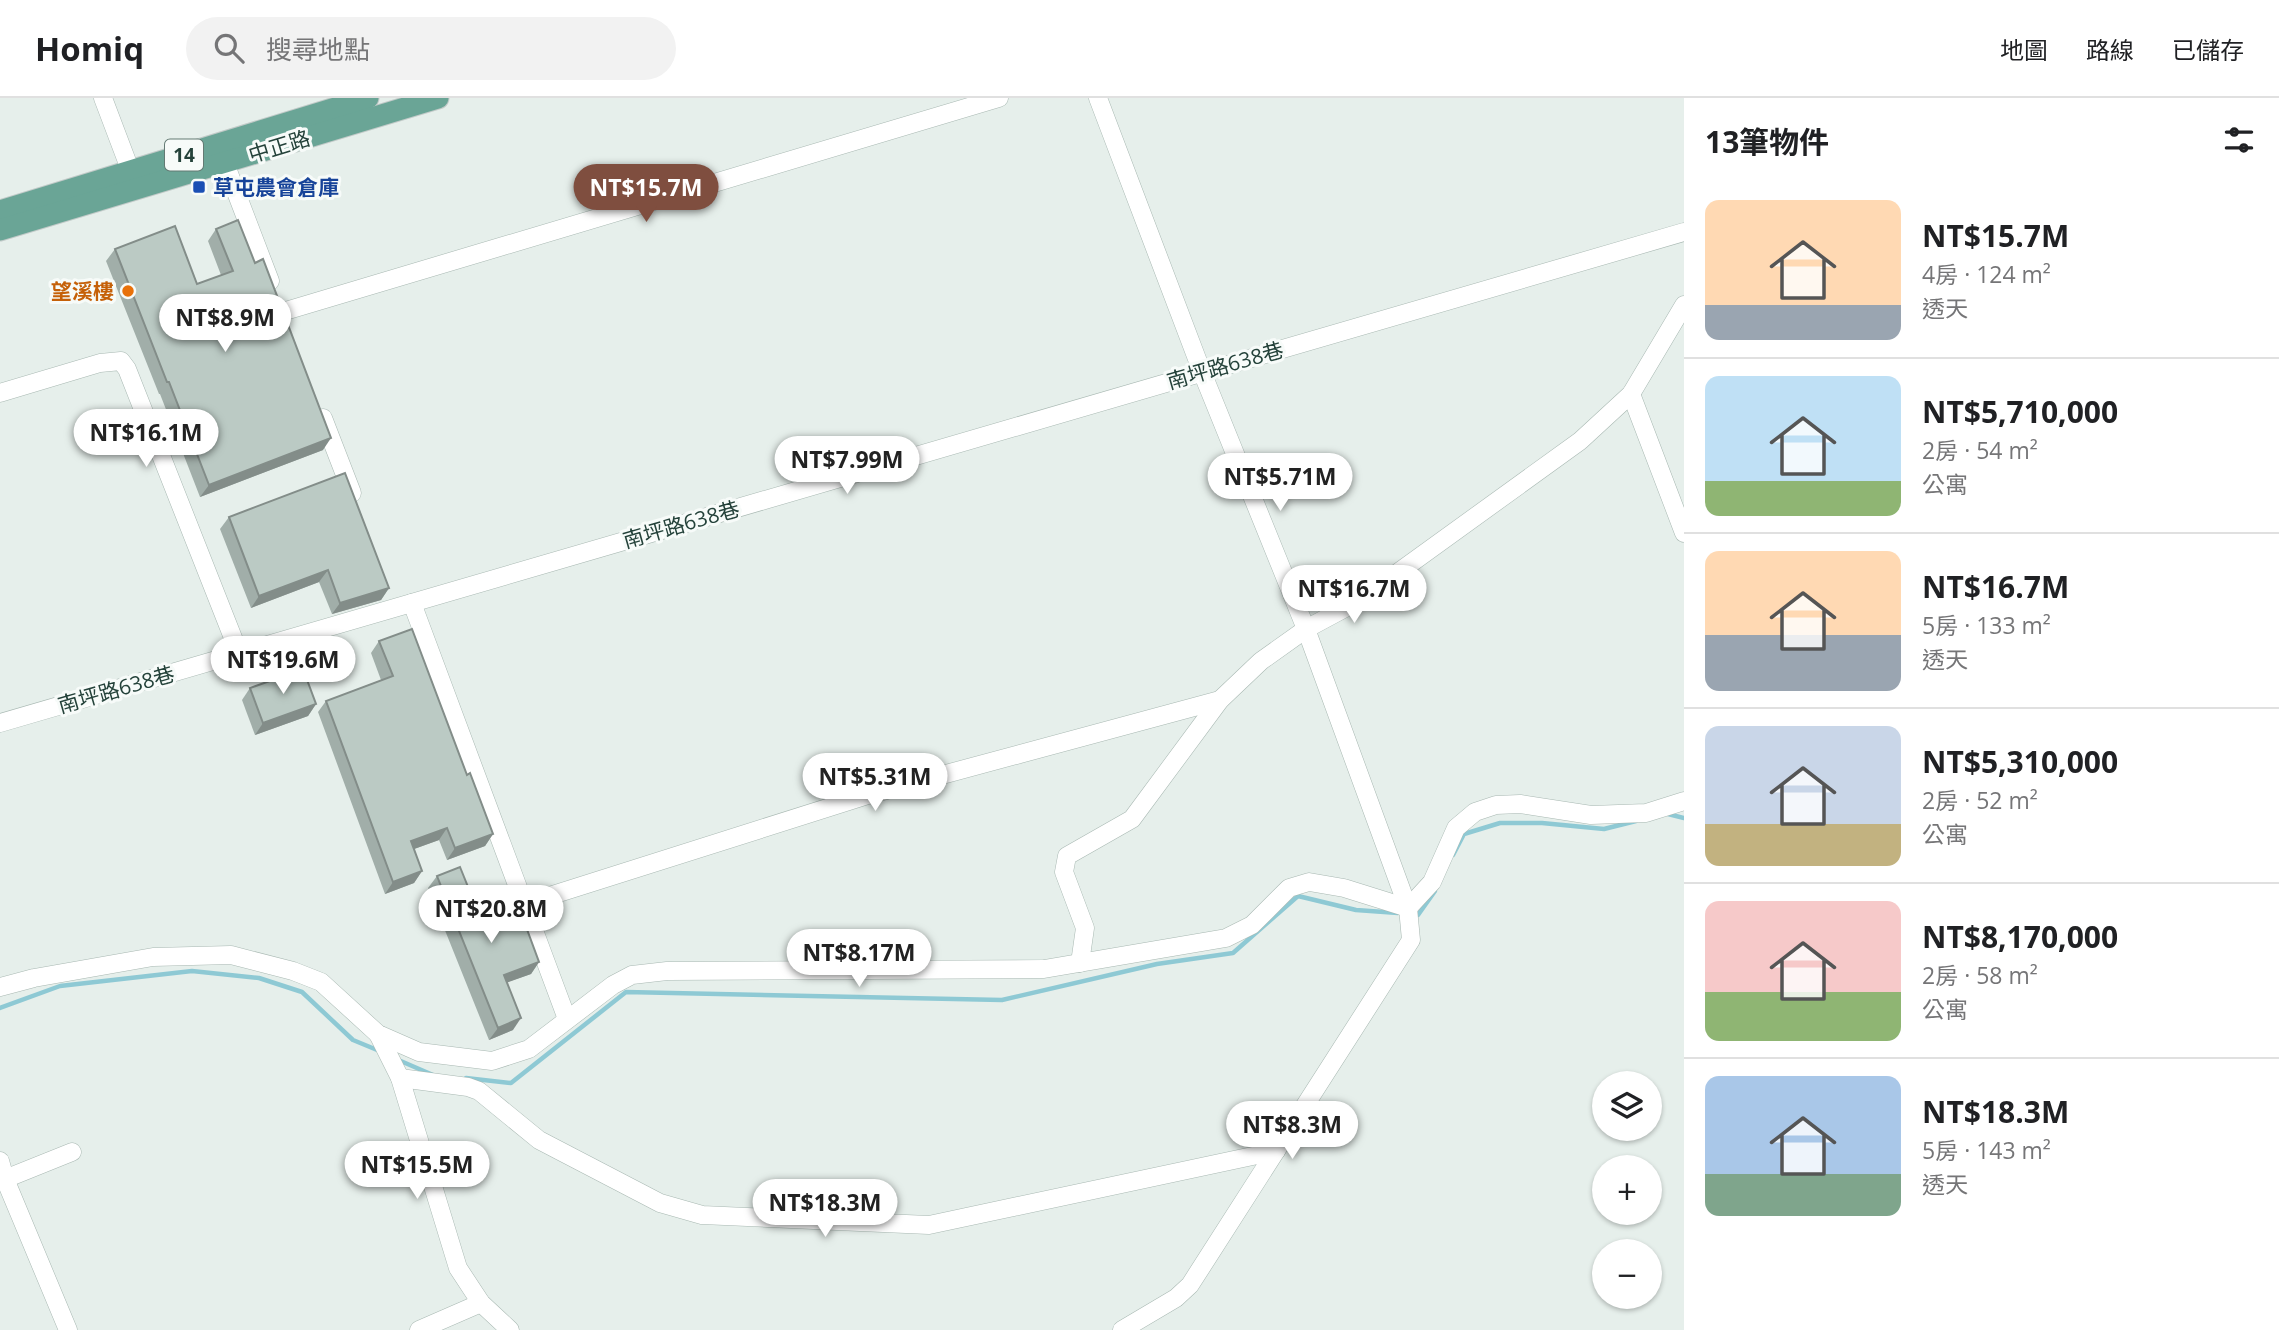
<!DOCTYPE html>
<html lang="zh-TW">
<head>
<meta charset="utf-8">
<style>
  :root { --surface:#fff; --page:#f2f2f2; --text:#202124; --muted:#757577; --line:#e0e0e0; --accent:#7f4e3f }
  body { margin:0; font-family:"Open Sans","Noto Sans TC",sans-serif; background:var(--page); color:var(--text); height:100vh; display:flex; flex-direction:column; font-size:26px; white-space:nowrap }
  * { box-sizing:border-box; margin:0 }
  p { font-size:23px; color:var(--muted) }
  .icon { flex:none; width:38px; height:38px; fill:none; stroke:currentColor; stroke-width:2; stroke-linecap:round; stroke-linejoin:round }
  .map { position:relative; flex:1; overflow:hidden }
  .details { display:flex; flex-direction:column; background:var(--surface); width:595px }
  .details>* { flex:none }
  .tools { position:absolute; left:1592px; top:973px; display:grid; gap:14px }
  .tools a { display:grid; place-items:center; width:70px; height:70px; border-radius:50%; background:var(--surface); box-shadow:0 2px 5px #0004; font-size:35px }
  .price { position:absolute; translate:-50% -60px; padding:0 16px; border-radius:24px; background:#fff; color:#222; font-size:23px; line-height:46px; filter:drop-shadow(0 2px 4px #0008) }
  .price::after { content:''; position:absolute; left:50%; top:42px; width:21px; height:16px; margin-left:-10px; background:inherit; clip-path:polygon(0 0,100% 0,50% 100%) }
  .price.active { background:var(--accent); color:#fff }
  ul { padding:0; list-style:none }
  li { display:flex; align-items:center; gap:21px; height:175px; padding:0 21px }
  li+li { border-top:2px solid var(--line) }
  li span { display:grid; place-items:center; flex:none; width:196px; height:140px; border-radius:14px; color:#555 }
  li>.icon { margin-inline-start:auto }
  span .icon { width:84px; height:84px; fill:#fffc; stroke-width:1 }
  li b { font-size:30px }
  h2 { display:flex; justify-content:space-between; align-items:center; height:84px; padding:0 21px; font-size:30px }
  header { display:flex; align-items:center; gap:42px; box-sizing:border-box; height:98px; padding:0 35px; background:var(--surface); border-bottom:2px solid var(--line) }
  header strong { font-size:33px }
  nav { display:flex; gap:38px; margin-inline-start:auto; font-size:24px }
  .search { width:490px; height:63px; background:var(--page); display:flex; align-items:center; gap:18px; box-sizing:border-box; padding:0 24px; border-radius:38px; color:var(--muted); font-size:26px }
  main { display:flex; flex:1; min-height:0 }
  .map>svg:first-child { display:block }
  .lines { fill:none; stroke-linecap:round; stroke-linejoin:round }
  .stream { stroke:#8ec9d4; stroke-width:4.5 }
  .street-casing { stroke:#a8b8b2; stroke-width:19 }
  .primary-casing { stroke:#c2cac8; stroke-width:23 }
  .street { stroke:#fff; stroke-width:18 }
  .primary { stroke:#6aa596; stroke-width:21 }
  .wall { fill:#a1aea9 }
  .shaded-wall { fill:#838d89 }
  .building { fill:#bbcac4; stroke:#838d89; stroke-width:2 }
  .transit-dot { fill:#1a4fb4; stroke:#f7fbf9; stroke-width:2.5 }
  .food-dot { fill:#e8710a; stroke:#f7fbf9; stroke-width:2.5 }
  .labels { text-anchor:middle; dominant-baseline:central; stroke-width:6; stroke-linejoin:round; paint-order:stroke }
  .shield { fill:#f7fbf9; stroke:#637a73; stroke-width:2 }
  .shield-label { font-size:19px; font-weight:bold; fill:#24423a }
  .street-label { font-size:21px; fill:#24423a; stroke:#f7fbf9 }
  .transit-label { font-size:21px; font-weight:bold; fill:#164399; stroke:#f7fbf9; text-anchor:start }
  .food-label { font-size:21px; font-weight:bold; fill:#c56008; stroke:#f7fbf9; text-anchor:end }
</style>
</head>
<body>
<header>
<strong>Homiq</strong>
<div class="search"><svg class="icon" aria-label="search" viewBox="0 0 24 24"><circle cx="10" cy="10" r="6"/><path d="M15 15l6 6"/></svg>搜尋地點</div>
<nav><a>地圖</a><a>路線</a><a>已儲存</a></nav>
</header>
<main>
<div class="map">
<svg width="1684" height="1232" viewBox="0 0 1684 1232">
  <rect width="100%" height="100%" fill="#e6efeb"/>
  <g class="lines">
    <g class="stream">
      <polyline points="1668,716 1684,720"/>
      <polyline points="1453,757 1464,736 1500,725 1542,725 1604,731 1636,723"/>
      <polyline points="1414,816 1418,817 1435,793"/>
      <polyline points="0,910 60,888 192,873 259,880 302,894 353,942 382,954"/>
      <polyline points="396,961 433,977"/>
      <polyline points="466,980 511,985 626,894 1002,902 1157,866 1233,855 1298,798 1356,812 1398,815"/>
    </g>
    <defs>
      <g id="street">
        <polyline points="103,0 131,74 137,84"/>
        <polyline points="1098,0 1202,274 1306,531 1408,810 1411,842 1190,1187 1176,1200 1122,1232"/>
        <polyline points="220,52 270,183"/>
        <polyline points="282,214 999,0"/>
        <polyline points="0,295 100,265 121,263 127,271 239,555"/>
        <polyline points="1631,296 1684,435"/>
        <polyline points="323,320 352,395"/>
        <polyline points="412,505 567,921"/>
        <polyline points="0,625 1684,134"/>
        <polyline points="524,806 868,697 1220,602"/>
        <polyline points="1080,865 1085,830 1064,774 1067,758 1132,721 1220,602 1261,563 1306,531 1360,502 1580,343 1631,296 1684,207"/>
        <polyline points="0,889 34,880 153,859 231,857 293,873 321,884 378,936 419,954 492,963 529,951 613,887 632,877 667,873 1044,871 1226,840 1252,827 1289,790 1309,784 1344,790 1408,810 1432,784 1456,730 1475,714 1496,707 1520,706 1591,717 1646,715 1684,703"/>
        <polyline points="378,936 400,980 458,1170 481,1205 510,1232"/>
        <polyline points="400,980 468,989 479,993 539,1042 660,1105 702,1117 929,1127 1276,1053"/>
        <polyline points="0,1063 5,1081 68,1232"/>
        <polyline points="0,1083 72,1054"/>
        <polyline points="419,1232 481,1205"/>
      </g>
      <g id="primary">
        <polyline points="0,113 368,0"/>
        <polyline points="0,132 438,0"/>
      </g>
    </defs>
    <use href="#street" class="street-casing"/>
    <use href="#primary" class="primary-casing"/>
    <use href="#street" class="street"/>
    <use href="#primary" class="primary"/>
  </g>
  <g class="wall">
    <polygon points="216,131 323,352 200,399 160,296 159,296 106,163 115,151 197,186 221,177 208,143"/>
    <polygon points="229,419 389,490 381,502 332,516 319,484 251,510 220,431"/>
    <polygon points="379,543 467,677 493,736 485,748 447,762 439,742 414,751 422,773 414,785 385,796 318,614 326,603 381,582 371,555"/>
    <polygon points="250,590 316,606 308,618 255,637 242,602"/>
    <polygon points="437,778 481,821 539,864 531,876 507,884 513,932 489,942 428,790"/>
  </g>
  <g class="shaded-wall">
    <polygon points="331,340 323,352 200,399 209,387"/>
    <polygon points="328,472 319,484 251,510 259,498"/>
    <polygon points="389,490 381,502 332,516 340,505"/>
    <polygon points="316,606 308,618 255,637 263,625"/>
    <polygon points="447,730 439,742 403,755 411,743"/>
    <polygon points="493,736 485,748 447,762 455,750"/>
    <polygon points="422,773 414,785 385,796 393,784"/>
    <polygon points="539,864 531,876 495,889 504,877"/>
    <polygon points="521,920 513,932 489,942 498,930"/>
  </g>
  <g class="building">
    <polygon points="238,122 255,165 263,161 331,340 209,387 169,284 167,284 115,151 175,128 197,186 233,173 216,131"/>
    <polygon points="345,375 389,490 340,505 328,472 259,498 229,419"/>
    <polygon points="412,531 467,677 470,675 493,736 455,750 447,730 411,743 422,773 393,784 326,603 393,578 379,543"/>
    <polygon points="303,571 316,606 263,625 250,590"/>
    <polygon points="460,769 481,821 518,807 539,864 504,877 521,920 498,930 437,778"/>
  </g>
  <rect class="transit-dot" x="192" y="82" width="14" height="14" rx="3.5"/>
  <circle class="food-dot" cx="128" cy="193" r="7"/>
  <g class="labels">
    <rect class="shield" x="165" y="41.5" width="38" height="31" rx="5"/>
    <g class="shield-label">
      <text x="184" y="57">14</text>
    </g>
    <g class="street-label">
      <text transform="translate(279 48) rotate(-17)">中正路</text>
      <text transform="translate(1225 267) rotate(-16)">南坪路638巷</text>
      <text transform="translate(681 426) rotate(-16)">南坪路638巷</text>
      <text transform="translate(116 591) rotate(-16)">南坪路638巷</text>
    </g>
    <g class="transit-label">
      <text x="213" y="89">草屯農會倉庫</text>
    </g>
    <g class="food-label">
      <text x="114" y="193">望溪樓</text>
    </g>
  </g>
</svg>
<div class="tools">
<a><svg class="icon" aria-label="layers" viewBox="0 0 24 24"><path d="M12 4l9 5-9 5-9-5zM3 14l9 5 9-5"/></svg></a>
<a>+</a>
<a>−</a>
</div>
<b class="price active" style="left:646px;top:126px">NT$15.7M</b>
<b class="price" style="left:225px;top:256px">NT$8.9M</b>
<b class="price" style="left:146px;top:371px">NT$16.1M</b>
<b class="price" style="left:847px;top:398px">NT$7.99M</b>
<b class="price" style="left:1280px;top:415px">NT$5.71M</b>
<b class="price" style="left:1354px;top:527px">NT$16.7M</b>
<b class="price" style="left:283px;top:598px">NT$19.6M</b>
<b class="price" style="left:875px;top:715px">NT$5.31M</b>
<b class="price" style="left:491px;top:847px">NT$20.8M</b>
<b class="price" style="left:859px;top:891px">NT$8.17M</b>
<b class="price" style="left:1292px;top:1063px">NT$8.3M</b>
<b class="price" style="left:417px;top:1103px">NT$15.5M</b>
<b class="price" style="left:825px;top:1141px">NT$18.3M</b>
</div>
<section class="details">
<h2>13筆物件<svg class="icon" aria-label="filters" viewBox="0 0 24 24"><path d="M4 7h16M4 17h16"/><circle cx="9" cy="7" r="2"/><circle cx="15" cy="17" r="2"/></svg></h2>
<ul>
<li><span style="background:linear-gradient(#ffd9b3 75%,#9aa5b1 0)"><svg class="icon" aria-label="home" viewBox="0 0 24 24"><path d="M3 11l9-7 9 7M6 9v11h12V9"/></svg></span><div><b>NT$15.7M</b><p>4房 · 124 m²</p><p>透天</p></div></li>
<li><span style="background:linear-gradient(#bfe0f5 75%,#8fb573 0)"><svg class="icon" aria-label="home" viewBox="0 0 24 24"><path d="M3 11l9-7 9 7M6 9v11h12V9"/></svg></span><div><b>NT$5,710,000</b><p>2房 · 54 m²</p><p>公寓</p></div></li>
<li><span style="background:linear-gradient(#ffd9b3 60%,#9aa5b1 0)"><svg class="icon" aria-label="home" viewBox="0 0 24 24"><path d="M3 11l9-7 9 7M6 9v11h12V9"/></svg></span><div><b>NT$16.7M</b><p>5房 · 133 m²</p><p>透天</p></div></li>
<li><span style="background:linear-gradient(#c9d6e8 70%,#c2b280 0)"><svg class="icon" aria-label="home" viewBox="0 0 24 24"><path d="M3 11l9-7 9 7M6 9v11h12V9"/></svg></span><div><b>NT$5,310,000</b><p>2房 · 52 m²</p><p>公寓</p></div></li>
<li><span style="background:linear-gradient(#f6c9c9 65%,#8fb573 0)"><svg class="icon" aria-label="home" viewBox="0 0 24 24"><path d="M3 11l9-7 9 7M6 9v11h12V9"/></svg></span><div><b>NT$8,170,000</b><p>2房 · 58 m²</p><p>公寓</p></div></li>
<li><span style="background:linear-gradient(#a9c7e8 70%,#7fa58c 0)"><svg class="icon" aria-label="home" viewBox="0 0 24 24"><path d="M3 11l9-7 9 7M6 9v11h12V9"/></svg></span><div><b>NT$18.3M</b><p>5房 · 143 m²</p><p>透天</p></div></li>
</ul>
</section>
</main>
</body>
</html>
